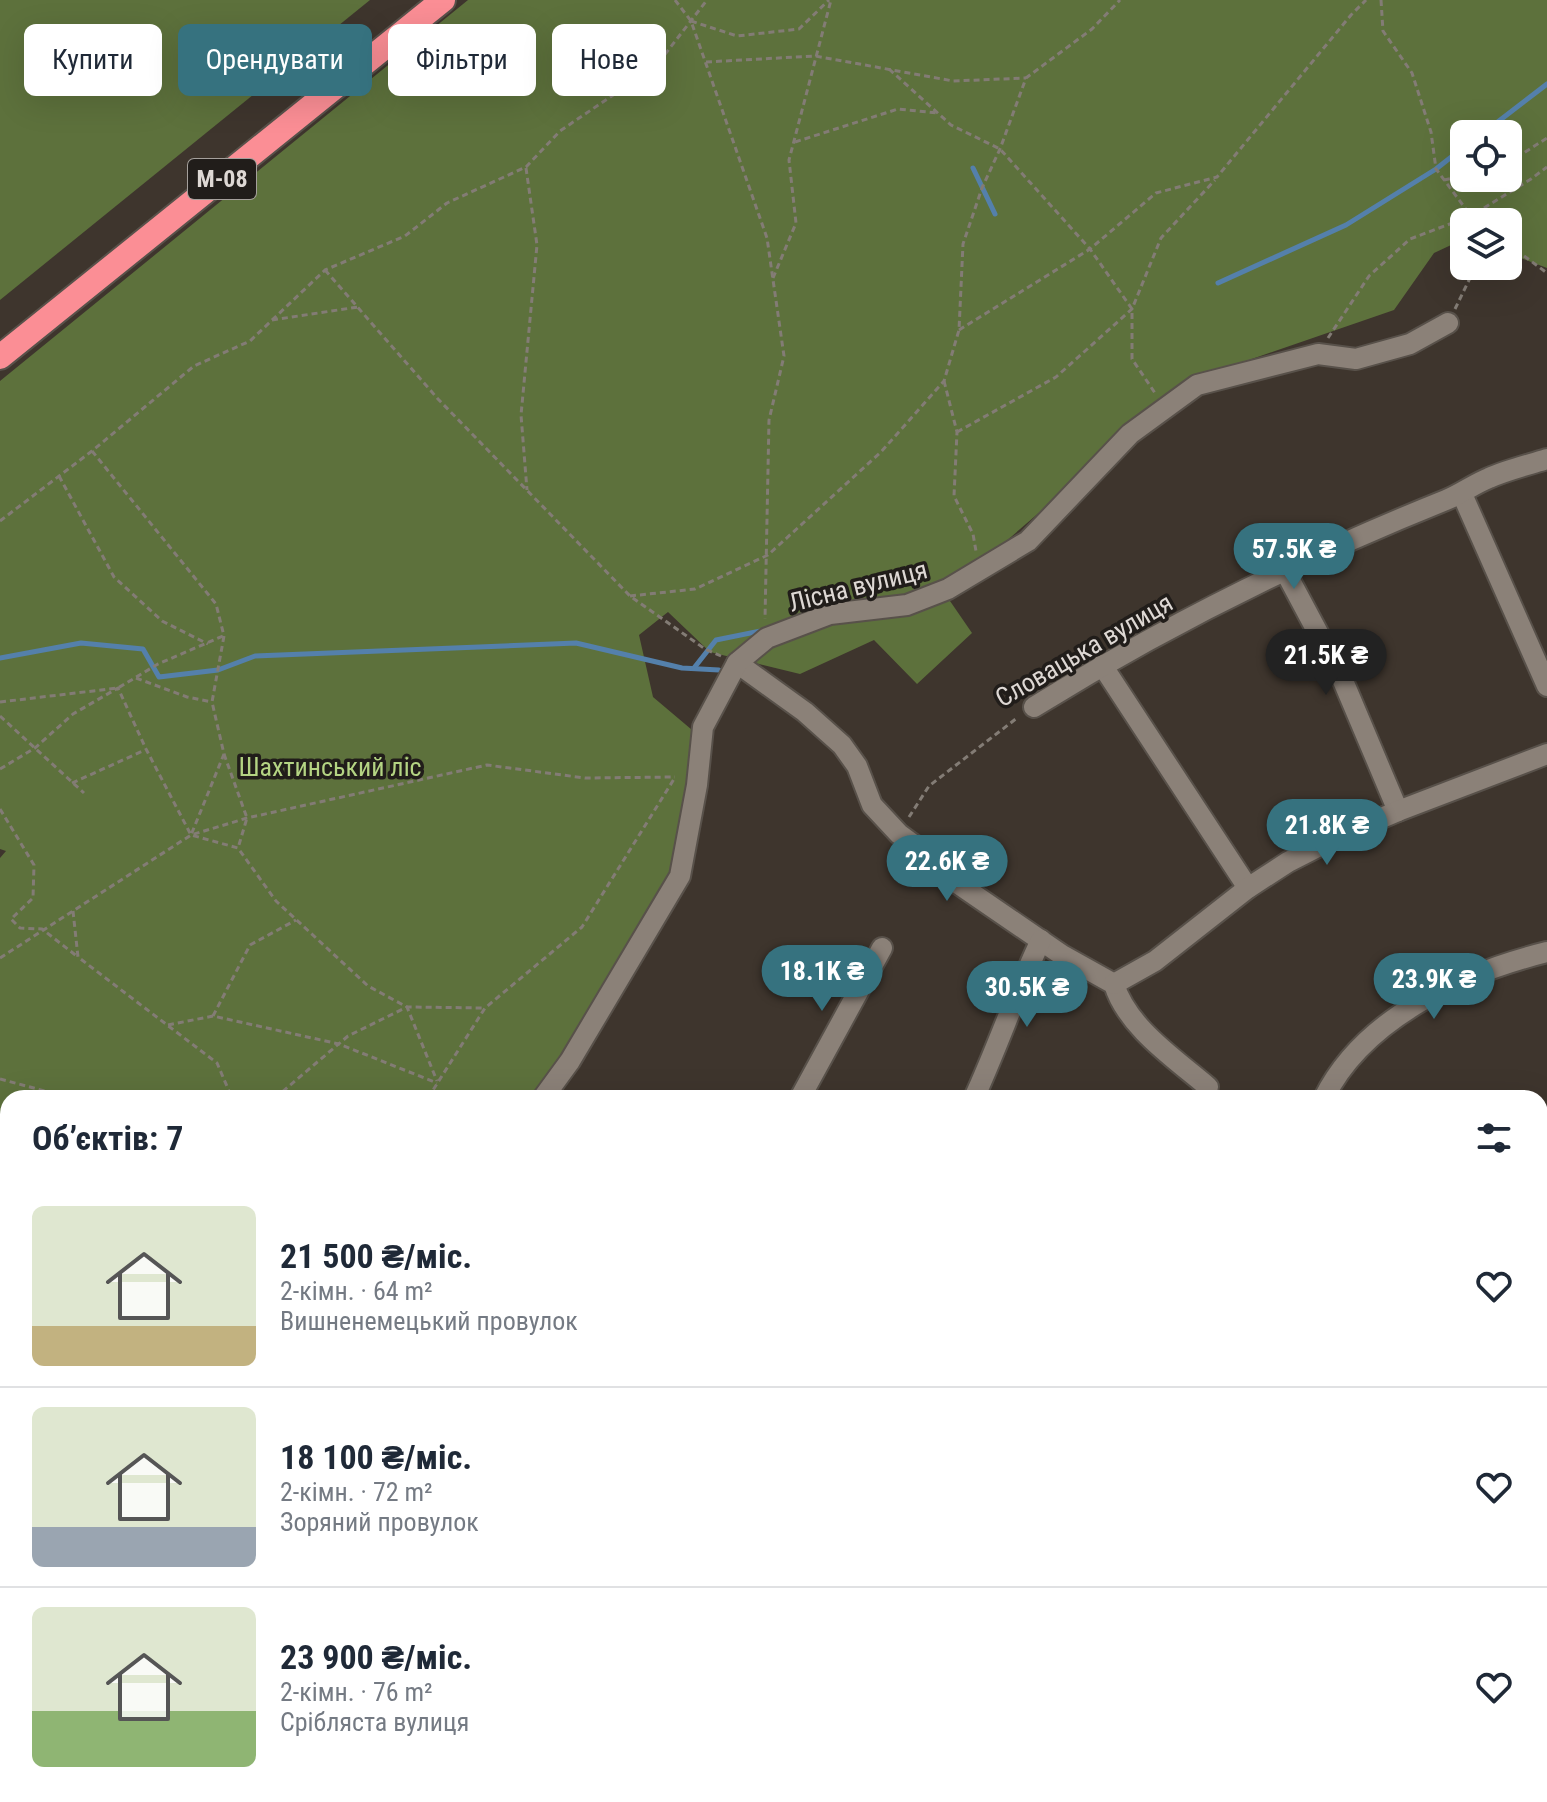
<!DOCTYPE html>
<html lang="uk">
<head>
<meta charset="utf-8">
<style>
  :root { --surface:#fff; --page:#f6f6f7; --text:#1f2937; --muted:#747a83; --line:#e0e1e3; --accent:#36727f }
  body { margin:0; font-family:"Roboto Condensed",sans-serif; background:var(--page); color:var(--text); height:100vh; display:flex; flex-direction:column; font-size:30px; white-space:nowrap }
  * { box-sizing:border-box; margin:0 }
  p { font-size:26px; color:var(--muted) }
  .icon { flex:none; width:44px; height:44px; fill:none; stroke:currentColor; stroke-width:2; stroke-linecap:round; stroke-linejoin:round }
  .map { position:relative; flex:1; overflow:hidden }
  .side { position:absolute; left:0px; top:1090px; width:1548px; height:712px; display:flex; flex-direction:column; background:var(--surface); border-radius:24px 24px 0 0; box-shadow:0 8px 32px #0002 }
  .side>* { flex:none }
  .hud { position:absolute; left:24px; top:24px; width:800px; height:72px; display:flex; gap:16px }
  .controls { position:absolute; left:1450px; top:120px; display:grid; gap:16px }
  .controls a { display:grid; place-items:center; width:72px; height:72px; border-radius:12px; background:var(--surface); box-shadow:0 8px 32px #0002; font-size:40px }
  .price { position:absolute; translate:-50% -68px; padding:0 18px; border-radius:28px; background:var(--accent); color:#fff; font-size:26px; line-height:52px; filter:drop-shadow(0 2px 4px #0008) }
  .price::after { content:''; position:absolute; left:50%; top:48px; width:24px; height:18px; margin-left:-12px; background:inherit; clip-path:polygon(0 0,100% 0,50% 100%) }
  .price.on { background:#222; color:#fff }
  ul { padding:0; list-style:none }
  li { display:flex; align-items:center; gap:24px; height:200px; padding:0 32px }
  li+li { border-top:2px solid var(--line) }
  li span { display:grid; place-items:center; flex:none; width:224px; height:160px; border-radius:12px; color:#555 }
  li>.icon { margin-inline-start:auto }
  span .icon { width:96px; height:96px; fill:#fffc; stroke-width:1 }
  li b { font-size:34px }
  h2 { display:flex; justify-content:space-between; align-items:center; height:96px; padding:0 32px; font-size:34px }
  .tag { padding:0 28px; border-radius:12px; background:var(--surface); box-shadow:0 8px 32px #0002; font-size:28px; line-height:72px }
  .tag.on { background:var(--accent); color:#fff }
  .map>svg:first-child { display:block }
  .forest { fill:#5d713c; fill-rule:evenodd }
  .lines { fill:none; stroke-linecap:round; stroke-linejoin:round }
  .stream { stroke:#5480ab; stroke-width:5 }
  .minor-casing { stroke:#58514a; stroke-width:24 }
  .highway-casing { stroke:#58514a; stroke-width:28 }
  .path { stroke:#837c75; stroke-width:3; stroke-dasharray:6 4; stroke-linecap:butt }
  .minor { stroke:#8b8178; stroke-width:20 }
  .highway { stroke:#fb8e95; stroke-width:24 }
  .labels { text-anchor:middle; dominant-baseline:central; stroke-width:7; stroke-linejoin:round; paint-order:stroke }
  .shield { fill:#211d1a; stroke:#a5a09c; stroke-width:2 }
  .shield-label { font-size:24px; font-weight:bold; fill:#ded8d4 }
  .street-label { font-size:26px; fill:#ded8d4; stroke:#211d1a }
  .park-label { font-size:26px; fill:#b4d483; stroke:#211d1a }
</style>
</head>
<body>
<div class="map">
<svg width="1547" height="1802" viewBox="0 0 1547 1802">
  <rect width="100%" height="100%" fill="#3e352d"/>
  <g class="forest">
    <polygon points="0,0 370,0 0,300"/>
    <path d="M468 0H1547V268L1508 253V222H1464V239L1434 253 1394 310 1194 379 997 549 939 585 972 633 917 684 874 640 800 674 710 652 668 612 639 635 653 697 698 735 688 841 543 1098H8V1551L0 1557V858L6 851 0 849V381ZM1464 134H1508V178H1464Z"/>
  </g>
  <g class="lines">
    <g class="stream">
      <polyline points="1482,134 1547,84"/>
      <polyline points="973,168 995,214"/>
      <polyline points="1218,283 1346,225 1436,169 1464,147"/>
      <polyline points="0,658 81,643 143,649 159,677 218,670 255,656 576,643 682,668 719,670"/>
      <polyline points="694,668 716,640 765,630"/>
    </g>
    <defs>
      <g id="minor">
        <polyline points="1462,494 1547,686"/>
        <polyline points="1285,571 1341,676 1398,811"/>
        <path d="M737 663 805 712 842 745 857 766 872 805 899 834 929 856 957 883 1062 955 1114 984C1127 1027 1174 1058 1208 1087"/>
        <polyline points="1102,665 1248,888"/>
        <path d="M1034 707C1165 626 1304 557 1446 500 1461 494 1474 484 1489 478 1507 470 1528 465 1547 459"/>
        <polyline points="1114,984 1155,961 1248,888 1288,862 1335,838 1398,811 1547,754"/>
        <polyline points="543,1098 570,1061 680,876 697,785 703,727 737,663 767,638 830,614 907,605 948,589 1028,541 1130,434 1197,385 1318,354 1356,359 1410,344 1448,323"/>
        <polyline points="800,1098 882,948"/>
        <path d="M974 1098C998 1046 1016 992 1041 940"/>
        <path d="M1324 1098C1364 1017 1463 973 1547 952"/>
        <polyline points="1540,1190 1547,1186"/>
        <polyline points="1540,1237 1547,1240"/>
        <polyline points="1540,1525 1547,1522"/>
        <polyline points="0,1614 8,1611"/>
        <polyline points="1540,1663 1547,1664"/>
        <polyline points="854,1794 877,1802"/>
        <polyline points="215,1802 221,1794"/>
        <polyline points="895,1802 899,1794"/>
        <polyline points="1462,1802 1464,1794"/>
      </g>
      <polyline id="highway" points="0,357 443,0"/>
    </defs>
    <use href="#minor" class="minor-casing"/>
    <use href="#highway" class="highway-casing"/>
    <g class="path">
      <polyline points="675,0 691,21 767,238 784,356 769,420 765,619"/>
      <polyline points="1381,0 1383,31 1412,73 1431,132 1436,169 1471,216 1479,222"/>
      <polyline points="691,21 737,36 799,29 829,0"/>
      <polyline points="706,62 815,56 953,81 1026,78"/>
      <polyline points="889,69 951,125 1000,149 1090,249 1132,309 1132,359 1155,393"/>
      <polyline points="795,142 898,109 937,113"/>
      <polyline points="1508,163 1547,138"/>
      <polyline points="526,168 537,245 521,415 527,490"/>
      <polyline points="1444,180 1464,176"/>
      <polyline points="1508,244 1547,273"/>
      <polyline points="325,270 438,399 630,596 705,649 721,656"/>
      <polyline points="773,278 796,223 789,160 831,0"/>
      <polyline points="1455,309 1470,278 1470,266"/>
      <polyline points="272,320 358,307"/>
      <polyline points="959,330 1090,249 1156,193 1217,177 1351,15 1366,0"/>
      <polyline points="1328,338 1369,276 1410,239 1471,216 1531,179 1547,167"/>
      <polyline points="944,381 957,432 954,496 973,534 976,551"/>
      <polyline points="957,432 1056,377 1132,309 1161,238 1215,180"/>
      <polyline points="92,451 216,604 224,636 212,702 224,754 191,835 238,848 276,901 368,986 407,1007 485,1008"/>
      <polyline points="59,476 114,577 162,621 208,644"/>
      <polyline points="0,521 92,451 194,366 250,341 325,270 405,236 447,203 526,167 560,131 656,66 707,0"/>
      <polyline points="630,596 695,589 768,555 881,452 944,381 959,330 963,244 982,188 1000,149 1026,78 1092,29 1120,0"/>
      <polyline points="136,678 187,697 212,702"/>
      <polyline points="0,702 118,688 158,664 223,636"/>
      <polyline points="0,716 84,793"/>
      <polyline points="224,754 247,818 238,848"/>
      <polyline points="0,769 35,748 73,714 118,688 146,749 191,835"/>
      <polyline points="72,783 145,750"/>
      <polyline points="0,809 34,865 33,898 11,919 20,928 42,929 78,957"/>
      <polyline points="909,817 929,786 1017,718"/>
      <polyline points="73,911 78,957 217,1063 232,1098"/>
      <polyline points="0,958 191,835 247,818 487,765 585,778 675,777"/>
      <polyline points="213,1016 250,945 296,920"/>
      <polyline points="168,1025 213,1016 339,1044 437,1083"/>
      <polyline points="0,1079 56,1094 84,1098"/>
      <polyline points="275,1098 348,1036 407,1007 437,1081"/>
      <polyline points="428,1098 485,1008 582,927 674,779"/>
      <polyline points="0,1178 8,1186"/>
      <polyline points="0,1202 8,1199"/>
      <polyline points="0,1332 8,1329"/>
      <polyline points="0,1447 8,1442"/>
    </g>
    <use href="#minor" class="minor"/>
    <use href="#highway" class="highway"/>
  </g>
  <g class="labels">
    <rect class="shield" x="188" y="159" width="68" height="40" rx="6"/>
    <g class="shield-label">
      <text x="222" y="179">М-08</text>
    </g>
    <g class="street-label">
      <text transform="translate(858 586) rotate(-14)">Лісна вулиця</text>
      <text transform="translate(1084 650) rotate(-30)">Словацька вулиця</text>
    </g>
    <g class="park-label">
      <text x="330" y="767">Шахтинський ліс</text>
    </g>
  </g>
</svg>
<div class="controls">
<a><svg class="icon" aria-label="locate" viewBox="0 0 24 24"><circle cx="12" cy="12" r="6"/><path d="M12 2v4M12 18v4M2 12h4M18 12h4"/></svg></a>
<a><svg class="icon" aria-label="layers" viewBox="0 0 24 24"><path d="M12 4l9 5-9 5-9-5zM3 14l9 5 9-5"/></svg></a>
</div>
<b class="price" style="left:1294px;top:591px">57.5K ₴</b>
<b class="price on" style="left:1326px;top:697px">21.5K ₴</b>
<b class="price" style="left:1327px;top:867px">21.8K ₴</b>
<b class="price" style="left:947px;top:903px">22.6K ₴</b>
<b class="price" style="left:822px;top:1013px">18.1K ₴</b>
<b class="price" style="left:1434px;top:1021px">23.9K ₴</b>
<b class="price" style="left:1027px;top:1029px">30.5K ₴</b>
<div class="hud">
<a class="tag">Купити</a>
<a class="tag on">Орендувати</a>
<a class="tag">Фільтри</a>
<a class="tag">Нове</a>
</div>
<section class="side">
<h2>Об’єктів: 7<svg class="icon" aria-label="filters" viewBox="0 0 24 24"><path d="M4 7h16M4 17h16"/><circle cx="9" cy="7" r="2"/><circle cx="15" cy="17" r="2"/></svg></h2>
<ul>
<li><span style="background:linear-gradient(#dfe7d0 75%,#c2b280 0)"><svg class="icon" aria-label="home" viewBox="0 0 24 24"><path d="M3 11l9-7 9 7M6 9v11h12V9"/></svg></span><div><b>21 500 ₴/міс.</b><p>2-кімн. · 64 m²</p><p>Вишненемецький провулок</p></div><svg class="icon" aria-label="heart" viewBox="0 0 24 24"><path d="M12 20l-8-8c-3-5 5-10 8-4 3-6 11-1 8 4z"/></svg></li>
<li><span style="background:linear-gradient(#dfe7d0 75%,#9aa5b1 0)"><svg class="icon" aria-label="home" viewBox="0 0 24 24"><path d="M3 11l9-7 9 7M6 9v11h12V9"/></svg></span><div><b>18 100 ₴/міс.</b><p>2-кімн. · 72 m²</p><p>Зоряний провулок</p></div><svg class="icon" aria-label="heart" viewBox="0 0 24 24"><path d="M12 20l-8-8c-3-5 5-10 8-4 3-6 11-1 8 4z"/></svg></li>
<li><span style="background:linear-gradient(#dfe7d0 65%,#8fb573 0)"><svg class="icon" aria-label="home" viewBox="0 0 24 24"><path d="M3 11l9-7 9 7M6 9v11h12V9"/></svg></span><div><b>23 900 ₴/міс.</b><p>2-кімн. · 76 m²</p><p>Срібляста вулиця</p></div><svg class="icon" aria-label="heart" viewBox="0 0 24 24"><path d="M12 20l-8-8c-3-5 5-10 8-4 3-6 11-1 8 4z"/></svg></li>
</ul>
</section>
</div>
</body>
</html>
